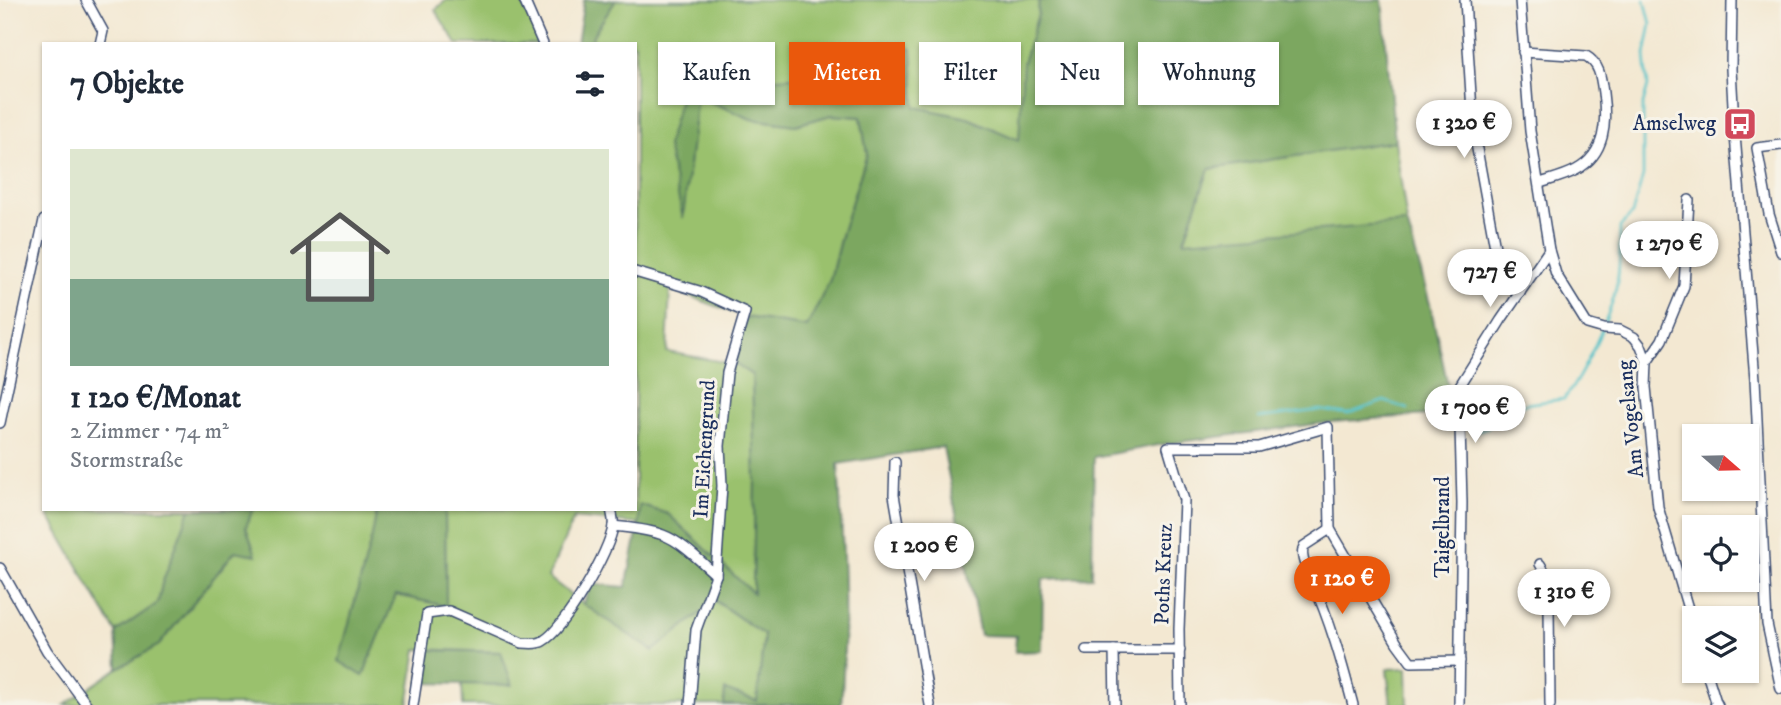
<!DOCTYPE html>
<html lang="de">
<head>
<meta charset="utf-8">
<style>
  :root { --surface:#fff; --page:#f6f6f7; --text:#1f2937; --muted:#747a83; --line:#e0e1e3; --accent:#ea580c }
  body { margin:0; font-family:"IM FELL DW Pica",serif; background:var(--page); color:var(--text); height:100vh; display:flex; flex-direction:column; font-size:26px; white-space:nowrap }
  * { box-sizing:border-box; margin:0 }
  p { font-size:23px; color:var(--muted) }
  .icon { flex:none; width:38px; height:38px; fill:none; stroke:currentColor; stroke-width:2; stroke-linecap:round; stroke-linejoin:round }
  .map { position:relative; flex:1; overflow:hidden }
  .sheet { position:absolute; left:42px; top:42px; width:595px; height:469px; display:flex; flex-direction:column; background:var(--surface); border-radius:0px; box-shadow:0 2px 5px #0004 }
  .sheet>* { flex:none }
  .hud { position:absolute; left:658px; top:42px; width:665px; height:63px; display:flex; gap:14px }
  .needle { width:46px; rotate:110deg }
  .tools { position:absolute; left:1682px; top:424px; display:grid; gap:14px }
  .tools a { display:grid; place-items:center; width:77px; height:77px; border-radius:0px; background:var(--surface); box-shadow:0 2px 5px #0004; font-size:35px }
  .price { position:absolute; translate:-50% -60px; padding:0 16px; border-radius:24px; background:#fff; color:#222; font-size:23px; line-height:46px; filter:drop-shadow(0 2px 4px #0008) }
  .price::after { content:''; position:absolute; left:50%; top:42px; width:21px; height:16px; margin-left:-10px; background:inherit; clip-path:polygon(0 0,100% 0,50% 100%) }
  .price.current { background:var(--accent); color:#fff }
  ul { padding:0; list-style:none }
  li { display:grid; align-content:center; gap:14px; height:371px; padding:0 28px }
  li+li { border-top:2px solid var(--line) }
  li span { display:grid; place-items:center; height:217px; border-radius:0px; color:#555 }
  li>.icon { margin-inline-start:auto }
  span .icon { width:126px; height:126px; fill:#fffc; stroke-width:1 }
  li b { font-size:30px }
  h2 { display:flex; justify-content:space-between; align-items:center; height:84px; padding:0 28px; font-size:30px }
  .pill { padding:0 24px; border-radius:0px; background:var(--surface); box-shadow:0 2px 5px #0004; font-size:24px; line-height:63px }
  .pill.current { background:var(--accent); color:#fff }
  .map>svg:first-child { display:block }
  .green { fill:#9ac16d; stroke:#5a7866; stroke-width:2 }
  .forest { fill:#7ba760; stroke:#4b6b5f; stroke-width:2 }
  .lines { fill:none; stroke-linecap:round; stroke-linejoin:round }
  .stream { stroke:#54c2c9; stroke-width:2.5 }
  .minor-casing { stroke:#3b4b6f; stroke-width:12 }
  .tertiary-casing { stroke:#3b4b6f; stroke-width:14 }
  .minor { stroke:#fff; stroke-width:9 }
  .tertiary { stroke:#fff; stroke-width:10 }
  .labels { text-anchor:middle; dominant-baseline:central; stroke-width:6; stroke-linejoin:round; paint-order:stroke }
  .poi-label { font-size:21px; fill:#1b2f5e; stroke:#f7f3e8; text-anchor:end }
  .street-label { font-size:21px; fill:#1b2f5e; stroke:#f7f3e8 }
</style>
</head>
<body>
<div class="map">
<svg width="1781" height="705" viewBox="0 0 1781 705">
  <rect width="100%" height="100%" fill="#f7f3e8"/>
  <filter id="ink" filterUnits="userSpaceOnUse"><feTurbulence type="fractalNoise" baseFrequency=".0143" numOctaves="2"/><feDisplacementMap in="SourceGraphic" scale="14" xChannelSelector="R" yChannelSelector="G"/><feConvolveMatrix kernelMatrix="1 2 1 2 8 2 1 2 1" color-interpolation-filters="sRGB"/></filter>
  <filter id="wash" filterUnits="userSpaceOnUse"><feTurbulence type="fractalNoise" baseFrequency=".00686" numOctaves="4" result="noise"/><feDisplacementMap in="SourceGraphic" scale="28" xChannelSelector="R" yChannelSelector="G"/><feGaussianBlur stdDeviation="1.57" result="paint"/><feColorMatrix in="noise" values="0 0 0 0 0 0 0 0 0 0 0 0 0 0 0 0 0 1.4 0 .05"/><feComposite in="paint" operator="in"/></filter>
  <g filter="url(#wash)">
    <rect width="100%" height="100%" fill="#f3e8d2"/>
    <g class="green">
      <polygon points="446,0 521,0 541,44 457,44 435,10"/>
      <polygon points="616,0 1039,0 1038,14 1023,63 1020,141 968,118 915,107 912,49 817,75 750,81 688,69 683,215 697,96 751,119 796,125 831,115 861,117 867,154 841,235 830,280 807,327 746,317 670,289 667,352 735,364 752,375 755,479 753,594 721,565 640,506 639,524 574,518 548,577 583,604 715,601 764,635 757,702 725,691 724,705 463,705 462,684 511,685 501,652 417,649 408,705 65,705 118,668 159,645 235,551 253,509 377,509 373,536 396,595 446,606 445,509 635,509 635,44 591,44 593,35"/>
      <polygon points="1395,141 1407,223 1184,242 1209,169"/>
      <polygon points="50,509 190,509 162,584 158,603 116,632 49,516"/>
      <polygon points="1407,668 1408,705 1391,705 1387,669"/>
    </g>
    <g class="forest">
      <polygon points="584,0 616,0 593,35 591,44 577,44"/>
      <path d="M1039 0H1382L1395 141 1209 169 1184 241 1407 223 1430 304 1454 413 1332 422 1164 444 1094 457 1092 577 1043 579 1042 651 1015 652 1016 636 980 635 943 447 838 464C843 545 848 624 841 705H724L725 690 757 701 764 635 716 601 653 651 583 604 592 584 626 587 639 524 640 505 668 514 753 593 755 479 752 375 735 364 746 317 807 327 830 280 842 232 867 154 861 117 831 115 796 125 751 119 697 96 683 218 667 146 688 69 750 80 817 75 847 65 852 45 912 49 915 107 968 118 1019 140 1023 63 1038 15Z"/>
      <polygon points="190,509 253,509 246,527 256,555 235,551 159,645 118,668 116,632 158,603 162,584"/>
      <polygon points="377,509 445,509 446,606 396,595 363,676 339,661 372,536"/>
      <polygon points="424,650 501,652 512,685 419,683"/>
    </g>
    <g class="lines">
      <g class="stream">
        <polyline points="1259,418 1320,410 1348,414 1384,401 1408,409"/>
        <path d="M1476 431 1488 427 1525 404 1564 399C1584 374 1615 307 1618 276 1620 260 1620 243 1620 227L1632 214 1643 176V104L1648 86 1645 55 1651 24 1645 0"/>
      </g>
    </g>
  </g>
  <g filter="url(#ink)">
    <g class="lines">
      <defs>
        <g id="minor">
          <polyline points="86,0 103,31 100,44"/>
          <polyline points="524,0 543,44"/>
          <path d="M1465 0 1473 127 1496 253C1500 272 1503 283 1520 293"/>
          <polyline points="1520,0 1530,131 1549,250 1556,274 1587,324 1604,329 1620,330 1634,337 1641,346 1647,362 1646,387 1658,507 1694,629"/>
          <polyline points="1732,0 1731,69 1734,123 1755,379 1767,624 1781,689"/>
          <path d="M1523 52 1586 56C1600 64 1601 78 1603 93 1607 122 1606 154 1576 170 1565 176 1552 179 1540 183"/>
          <polyline points="1781,145 1757,148 1769,214 1781,252"/>
          <polyline points="635,272 699,291 745,312 727,373 720,446 722,486 716,575 696,630 690,705"/>
          <polyline points="1647,362 1662,340 1684,286 1689,200"/>
          <polyline points="0,423 44,220"/>
          <polyline points="895,462 894,495 930,705"/>
          <path d="M613 526C629 528 647 529 663 535 682 542 700 561 716 575"/>
          <path d="M1330 529 1304 546C1299 557 1308 570 1312 581 1330 620 1342 663 1353 705"/>
          <polyline points="1540,564 1543,569 1544,590 1549,606 1550,705"/>
          <polyline points="0,568 47,651 87,705"/>
          <polyline points="1086,650 1114,650"/>
          <polyline points="1706,670 1717,705"/>
          <path d="M413 705 427 614 449 611 522 643C529 643 537 645 543 641 564 630 611 549 613 526 614 521 612 514 611 509"/>
          <polyline points="1115,705 1114,650 1180,650"/>
          <polyline points="1180,705 1179,629 1184,500 1168,447 1259,447 1328,427 1330,529 1397,643 1411,662 1460,661"/>
          <polyline points="1459,705 1462,503 1459,387 1501,320 1549,250"/>
        </g>
        <polyline id="tertiary" points="1716,705 1717,705"/>
      </defs>
      <use href="#minor" class="minor-casing"/>
      <use href="#tertiary" class="tertiary-casing"/>
      <use href="#minor" class="minor"/>
      <use href="#tertiary" class="tertiary"/>
    </g>
  </g>
  <defs>
    <symbol id="bus-square" viewBox="-11 -11 22 22"><rect x="-9" y="-9" width="18" height="18" rx="4" fill="#d1495b" stroke="#f7f3e8"/><path d="M-5-6H5V4H4V6H2V4H-2V6H-4V4H-5ZM-3.5-4V0h7V-4ZM-3.5 1.2v1.5H-2V1.2ZM2 1.2v1.5H3.5V1.2Z" fill="#fff"/></symbol>
  </defs>
  <g fill-rule="evenodd">
    <use href="#bus-square" x="1721" y="105" width="38" height="38"/>
  </g>
  <g class="labels">
    <g class="poi-label">
      <text x="1716" y="124">Amselweg</text>
    </g>
    <g class="street-label">
      <text transform="translate(1631 419) rotate(-96)">Am Vogelsang</text>
      <text transform="translate(705 449) rotate(-87)">Im Eichengrund</text>
      <text transform="translate(1443 527) rotate(-90)">Taigelbrand</text>
      <text transform="translate(1164 574) rotate(-88)">Poths Kreuz</text>
    </g>
  </g>
</svg>
<div class="tools">
<a><svg class="needle" viewBox="-14 -14 28 28"><path d="M0-13l5 13h-10z" fill="#e53935"/><path d="M0 13l5-13h-10z" fill="#747a83"/></svg></a>
<a><svg class="icon" aria-label="locate" viewBox="0 0 24 24"><circle cx="12" cy="12" r="6"/><path d="M12 2v4M12 18v4M2 12h4M18 12h4"/></svg></a>
<a><svg class="icon" aria-label="layers" viewBox="0 0 24 24"><path d="M12 4l9 5-9 5-9-5zM3 14l9 5 9-5"/></svg></a>
</div>
<b class="price" style="left:1464px;top:160px">1 320 €</b>
<b class="price" style="left:1669px;top:281px">1 270 €</b>
<b class="price" style="left:1490px;top:309px">727 €</b>
<b class="price" style="left:1475px;top:445px">1 700 €</b>
<b class="price" style="left:924px;top:583px">1 200 €</b>
<b class="price current" style="left:1342px;top:616px">1 120 €</b>
<b class="price" style="left:1564px;top:629px">1 310 €</b>
<div class="hud">
<a class="pill">Kaufen</a>
<a class="pill current">Mieten</a>
<a class="pill">Filter</a>
<a class="pill">Neu</a>
<a class="pill">Wohnung</a>
</div>
<section class="sheet">
<h2>7 Objekte<svg class="icon" aria-label="filters" viewBox="0 0 24 24"><path d="M4 7h16M4 17h16"/><circle cx="9" cy="7" r="2"/><circle cx="15" cy="17" r="2"/></svg></h2>
<ul>
<li><span style="background:linear-gradient(#dfe7d0 60%,#7fa58c 0)"><svg class="icon" aria-label="home" viewBox="0 0 24 24"><path d="M3 11l9-7 9 7M6 9v11h12V9"/></svg></span><div><b>1 120 €/Monat</b><p>2 Zimmer · 74 m²</p><p>Stormstraße</p></div></li>
</ul>
</section>
</div>
</body>
</html>
